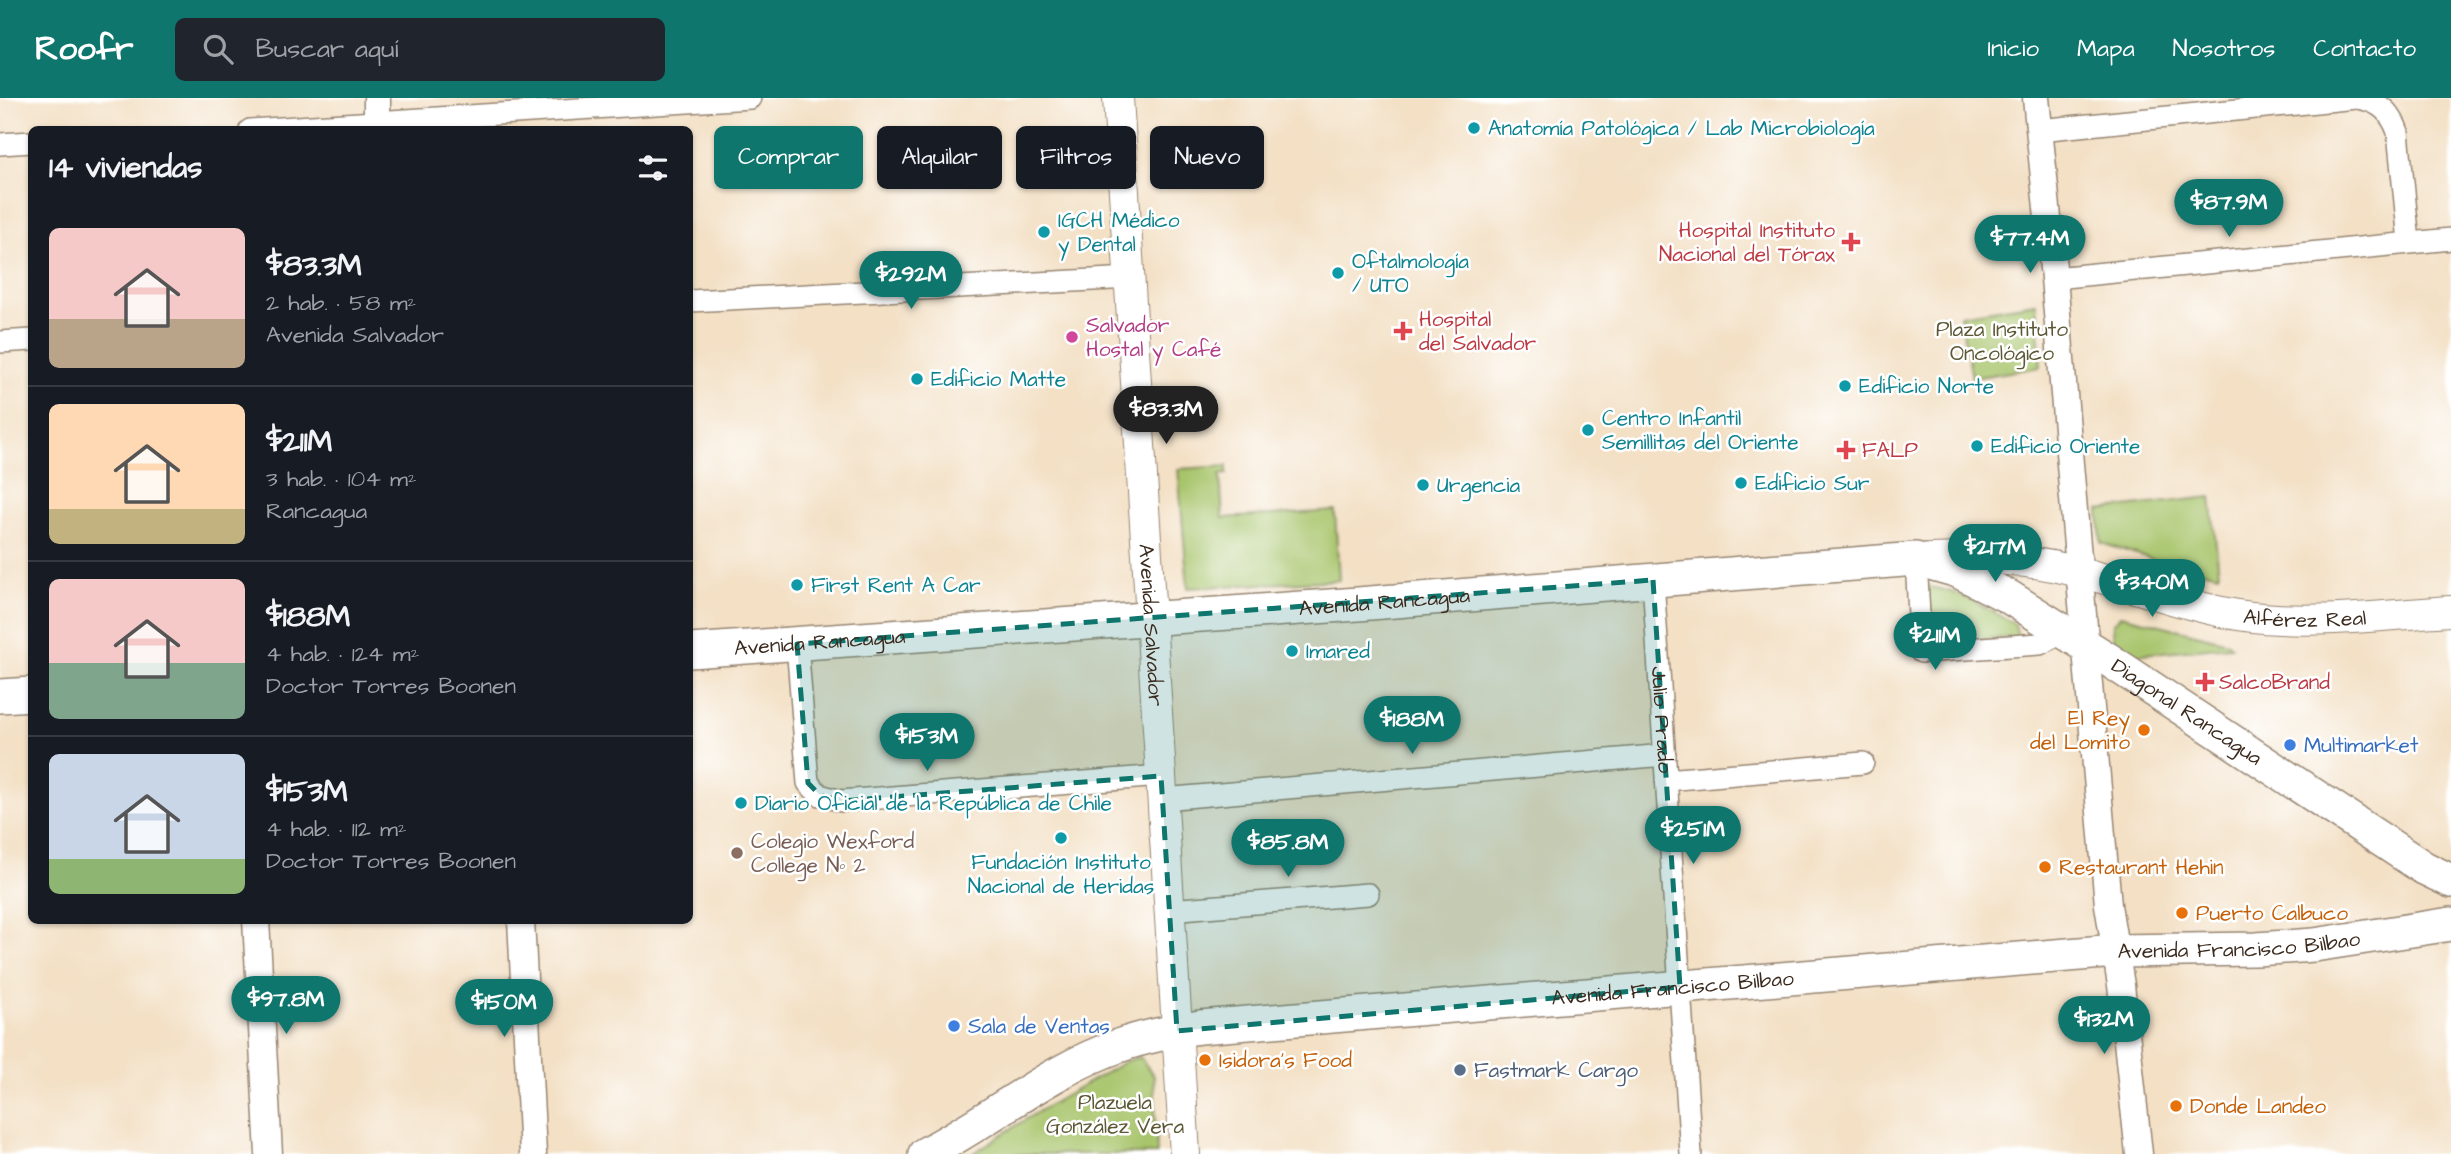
<!DOCTYPE html>
<html lang="es">
<head>
<meta charset="utf-8">
<style>
  :root { --surface:#171b24; --page:#20242c; --text:#f1f3f6; --muted:#9ea1a6; --line:#363941; --accent:#0f766e }
  body { margin:0; font-family:"Architects Daughter",sans-serif; background:var(--page); color:var(--text); height:100vh; display:flex; flex-direction:column; font-size:26px; white-space:nowrap }
  * { box-sizing:border-box; margin:0 }
  p { font-size:23px; color:var(--muted) }
  .icon { flex:none; width:38px; height:38px; fill:none; stroke:currentColor; stroke-width:2; stroke-linecap:round; stroke-linejoin:round }
  .map { position:relative; flex:1; overflow:hidden }
  .panel { position:absolute; left:28px; top:28px; width:665px; height:798px; display:flex; flex-direction:column; background:var(--surface); border-radius:10px; box-shadow:0 2px 5px #0004 }
  .panel>* { flex:none }
  .banner { position:absolute; left:714px; top:28px; width:665px; height:63px; display:flex; gap:14px }
  .price { position:absolute; translate:-50% -60px; padding:0 16px; border-radius:24px; background:var(--accent); color:#fff; font-size:23px; line-height:46px; filter:drop-shadow(0 2px 4px #0008) }
  .price::after { content:''; position:absolute; left:50%; top:42px; width:21px; height:16px; margin-left:-10px; background:inherit; clip-path:polygon(0 0,100% 0,50% 100%) }
  .price.on { background:#222; color:#fff }
  ul { padding:0; list-style:none }
  li { display:flex; align-items:center; gap:21px; height:175px; padding:0 21px }
  li+li { border-top:2px solid var(--line) }
  li span { display:grid; place-items:center; flex:none; width:196px; height:140px; border-radius:10px; color:#555 }
  li>.icon { margin-inline-start:auto }
  span .icon { width:84px; height:84px; fill:#fffc; stroke-width:1 }
  li b { font-size:30px }
  h2 { display:flex; justify-content:space-between; align-items:center; height:84px; padding:0 21px; font-size:30px }
  .pill { padding:0 24px; border-radius:10px; background:var(--surface); box-shadow:0 2px 5px #0004; font-size:24px; line-height:63px }
  .pill.on { background:var(--accent); color:#fff }
  header { display:flex; align-items:center; gap:42px; box-sizing:border-box; height:98px; padding:0 35px; background:var(--accent); color:#fff }
  header strong { font-size:33px }
  nav { display:flex; gap:38px; margin-inline-start:auto; font-size:24px }
  .search { width:490px; height:63px; background:var(--page); display:flex; align-items:center; gap:18px; box-sizing:border-box; padding:0 24px; border-radius:10px; color:var(--muted); font-size:26px }
  .map>svg:first-child { display:block }
  .green { fill:#a8c56c; stroke:#727845; stroke-width:2 }
  .lines { fill:none; stroke-linecap:round; stroke-linejoin:round }
  .minor-casing { stroke:#978572; stroke-width:24 }
  .tertiary-casing { stroke:#978572; stroke-width:29 }
  .secondary-casing { stroke:#978572; stroke-width:32 }
  .primary-casing { stroke:#978572; stroke-width:36 }
  .minor { stroke:#fff; stroke-width:21 }
  .tertiary { stroke:#fff; stroke-width:26 }
  .secondary { stroke:#fff; stroke-width:30 }
  .primary { stroke:#fff; stroke-width:33 }
  .marked { fill:#0f766e; fill-opacity:0.2; stroke:#0f766e; stroke-width:5; stroke-dasharray:14 9; stroke-linejoin:round }
  .culture-dot { fill:#0f9aa8; stroke:#fff; stroke-width:2.5 }
  .health-dot { fill:#e0444e; stroke:#fff; stroke-width:2.5 }
  .hotel-dot { fill:#d1479c; stroke:#fff; stroke-width:2.5 }
  .food-dot { fill:#e8710a; stroke:#fff; stroke-width:2.5 }
  .shop-dot { fill:#3f7fe0; stroke:#fff; stroke-width:2.5 }
  .education-dot { fill:#8d6e63; stroke:#fff; stroke-width:2.5 }
  .service-dot { fill:#5c6f8a; stroke:#fff; stroke-width:2.5 }
  .labels { text-anchor:middle; dominant-baseline:central; stroke-width:5; stroke-linejoin:round; paint-order:stroke }
  .culture-label { font-size:21px; fill:#0d838f; stroke:#fff; text-anchor:start }
  .health-label { font-size:21px; fill:#be3a42; stroke:#fff; text-anchor:start }
  .hotel-label { font-size:21px; fill:#b23c85; stroke:#fff; text-anchor:start }
  .park-label { font-size:21px; fill:#5c5835; stroke:#fff }
  .street-label { font-size:21px; fill:#3b2a1e; stroke:#fff }
  .food-label { font-size:21px; fill:#c56008; stroke:#fff; text-anchor:start }
  .shop-label { font-size:21px; fill:#366cbe; stroke:#fff; text-anchor:start }
  .education-label { font-size:21px; fill:#785e54; stroke:#fff; text-anchor:start }
  .service-label { font-size:21px; fill:#4e5e75; stroke:#fff; text-anchor:start }
</style>
</head>
<body>
<header>
<strong>Roofr</strong>
<div class="search"><svg class="icon" aria-label="search" viewBox="0 0 24 24"><circle cx="10" cy="10" r="6"/><path d="M15 15l6 6"/></svg>Buscar aquí</div>
<nav><a>Inicio</a><a>Mapa</a><a>Nosotros</a><a>Contacto</a></nav>
</header>
<div class="map">
<svg width="2451" height="1056" viewBox="0 0 2451 1056">
  <rect width="100%" height="100%" fill="#fff"/>
  <filter id="ink" filterUnits="userSpaceOnUse"><feTurbulence type="fractalNoise" baseFrequency=".0143" numOctaves="2"/><feDisplacementMap in="SourceGraphic" scale="14" xChannelSelector="R" yChannelSelector="G"/><feConvolveMatrix kernelMatrix="1 2 1 2 8 2 1 2 1" color-interpolation-filters="sRGB"/></filter>
  <filter id="wash" filterUnits="userSpaceOnUse"><feTurbulence type="fractalNoise" baseFrequency=".00686" numOctaves="4" result="noise"/><feDisplacementMap in="SourceGraphic" scale="28" xChannelSelector="R" yChannelSelector="G"/><feGaussianBlur stdDeviation="1.57" result="paint"/><feColorMatrix in="noise" values="0 0 0 0 0 0 0 0 0 0 0 0 0 0 0 0 0 1.4 0 .05"/><feComposite in="paint" operator="in"/></filter>
  <g filter="url(#wash)">
    <rect width="100%" height="100%" fill="#f3e0c5"/>
    <g class="green">
      <polygon points="2036,205 2041,269 1972,280 1960,217"/>
      <polygon points="1227,368 1227,376 1220,377 1223,420 1335,413 1339,482 1188,490 1178,371"/>
      <polygon points="2211,399 2219,476 2155,462 2101,445 2099,412"/>
      <path d="M1926 489C1959 491 1987 511 2015 526L2018 539 1944 544 1930 542Z"/>
      <polygon points="2121,517 2227,544 2231,548 2131,557 2114,548 2113,525"/>
      <polygon points="1140,959 1154,978 1157,1056 972,1056 1034,1016 1126,963"/>
    </g>
  </g>
  <g filter="url(#ink)">
    <g class="lines">
      <defs>
        <g id="minor">
          <path d="M2358 0C2379 3 2391 14 2398 34L2409 144"/>
          <polyline points="250,32 750,0"/>
          <polyline points="2039,32 2356,0"/>
          <polyline points="0,46 32,44"/>
          <polyline points="2054,180 2451,141"/>
          <polyline points="690,203 1131,180"/>
          <polyline points="0,244 32,242"/>
          <polyline points="1916,461 1921,554 2040,546 2062,534"/>
          <path id="s1" d="M1653 482 1691 1056"/>
          <polyline points="797,546 808,685 820,697 841,703 1161,678"/>
          <polyline points="1666,682 1863,665"/>
          <polyline points="1163,701 1665,657"/>
          <polyline points="1169,812 1368,796"/>
        </g>
        <g id="tertiary">
          <polyline points="377,0 377,32"/>
          <polyline points="2036,0 2054,180 2108,807 2121,887 2139,1056"/>
          <polyline points="256,822 269,1056"/>
          <polyline points="521,822 533,1056"/>
        </g>
        <g id="secondary">
          <path id="s2" d="M1118 0 1185 1056"/>
          <path id="s3" d="M1930 461C1981 459 2029 461 2079 474 2132 487 2184 508 2238 517 2308 528 2381 517 2451 513"/>
        </g>
        <g id="primary">
          <path id="s4" d="M690 553 1358 506 1916 461 1958 473 2009 499 2109 562 2424 770 2451 783"/>
          <polyline points="0,598 32,596"/>
          <path id="s5" d="M925 1056C991 1022 1050 971 1121 947 1147 938 1174 933 1200 929L2116 853 2256 851 2314 847 2451 826"/>
        </g>
      </defs>
      <use href="#minor" class="minor-casing"/>
      <use href="#tertiary" class="tertiary-casing"/>
      <use href="#secondary" class="secondary-casing"/>
      <use href="#primary" class="primary-casing"/>
      <use href="#minor" class="minor"/>
      <use href="#tertiary" class="tertiary"/>
      <use href="#secondary" class="secondary"/>
      <use href="#primary" class="primary"/>
    </g>
  </g>
  <path class="marked" d="M1653 482 1680 889 1177 933 1161 678 841 703 820 697 808 685 797 546Z"/>
  <g class="culture-dot">
    <circle cx="1474" cy="30" r="7"/>
    <circle cx="1044" cy="134" r="7"/>
    <circle cx="1338" cy="175" r="7"/>
    <circle cx="917" cy="281" r="7"/>
    <circle cx="1845" cy="288" r="7"/>
    <circle cx="1588" cy="332" r="7"/>
    <circle cx="1977" cy="348" r="7"/>
    <circle cx="1741" cy="385" r="7"/>
    <circle cx="1423" cy="387" r="7"/>
    <circle cx="797" cy="487" r="7"/>
    <circle cx="1292" cy="553" r="7"/>
    <circle cx="741" cy="705" r="7"/>
    <circle cx="1061" cy="740" r="7"/>
  </g>
  <g class="health-dot">
    <path d="M1847.5 133.5h7v7h7v7h-7v7h-7v-7h-7v-7h7z"/>
    <path d="M1399.5 222.5h7v7h7v7h-7v7h-7v-7h-7v-7h7z"/>
    <path d="M1842.5 341.5h7v7h7v7h-7v7h-7v-7h-7v-7h7z"/>
    <path d="M2201.5 573.5h7v7h7v7h-7v7h-7v-7h-7v-7h7z"/>
  </g>
  <circle class="hotel-dot" cx="1072" cy="239" r="7"/>
  <g class="food-dot">
    <circle cx="2144" cy="632" r="7"/>
    <circle cx="2045" cy="769" r="7"/>
    <circle cx="2182" cy="815" r="7"/>
    <circle cx="1205" cy="962" r="7"/>
    <circle cx="2176" cy="1008" r="7"/>
  </g>
  <g class="shop-dot">
    <circle cx="2290" cy="647" r="7"/>
    <circle cx="954" cy="928" r="7"/>
  </g>
  <circle class="education-dot" cx="737" cy="755" r="7"/>
  <circle class="service-dot" cx="1460" cy="972" r="7"/>
  <g class="labels">
    <g class="culture-label">
      <text x="1488" y="30">Anatomía Patológica / Lab Microbiología</text>
      <text x="1058" y="122">IGCH Médico<tspan x="1058" dy="24">y Dental</tspan></text>
      <text x="1352" y="163">Oftalmología<tspan x="1352" dy="24">/ UTO</tspan></text>
      <text x="931" y="281">Edificio Matte</text>
      <text x="1859" y="288">Edificio Norte</text>
      <text x="1602" y="320">Centro Infantil<tspan x="1602" dy="24">Semillitas del Oriente</tspan></text>
      <text x="1991" y="348">Edificio Oriente</text>
      <text x="1755" y="385">Edificio Sur</text>
      <text x="1437" y="387">Urgencia</text>
      <text x="811" y="487">First Rent A Car</text>
      <text x="1306" y="553">Imared</text>
      <text x="755" y="705">Diario Oficial de la República de Chile</text>
      <text x="1061" y="764" text-anchor="middle">Fundación Instituto<tspan x="1061" dy="24">Nacional de Heridas</tspan></text>
    </g>
    <g class="health-label">
      <text x="1835" y="132" text-anchor="end">Hospital Instituto<tspan x="1835" dy="24">Nacional del Tórax</tspan></text>
      <text x="1419" y="221">Hospital<tspan x="1419" dy="24">del Salvador</tspan></text>
      <text x="1862" y="352">FALP</text>
      <text x="2219" y="584">SalcoBrand</text>
    </g>
    <g class="hotel-label">
      <text x="1086" y="227">Salvador<tspan x="1086" dy="24">Hostal y Café</tspan></text>
    </g>
    <g class="park-label">
      <text x="2002" y="231">Plaza Instituto<tspan x="2002" dy="24">Oncológico</tspan></text>
      <text x="1115" y="1004">Plazuela<tspan x="1115" dy="24">González Vera</tspan></text>
    </g>
    <g class="street-label">
      <text stroke="none"><textPath href="#s4" startOffset="696">Avenida Rancagua</textPath></text>
      <text stroke="none"><textPath href="#s3" startOffset="382">Alférez Real</textPath></text>
      <text stroke="none"><textPath href="#s2" startOffset="528">Avenida Salvador</textPath></text>
      <text stroke="none"><textPath href="#s4" startOffset="130">Avenida Rancagua</textPath></text>
      <text stroke="none"><textPath href="#s4" startOffset="1542">Diagonal Rancagua</textPath></text>
      <text stroke="none"><textPath href="#s1" startOffset="140">Julio Prado</textPath></text>
      <text stroke="none"><textPath href="#s5" startOffset="1348">Avenida Francisco Bilbao</textPath></text>
      <text stroke="none"><textPath href="#s5" startOffset="780">Avenida Francisco Bilbao</textPath></text>
    </g>
    <g class="food-label">
      <text x="2130" y="620" text-anchor="end">El Rey<tspan x="2130" dy="24">del Lomito</tspan></text>
      <text x="2059" y="769">Restaurant Hehin</text>
      <text x="2196" y="815">Puerto Calbuco</text>
      <text x="1219" y="962">Isidora's Food</text>
      <text x="2190" y="1008">Donde Landeo</text>
    </g>
    <g class="shop-label">
      <text x="2304" y="647">Multimarket</text>
      <text x="968" y="928">Sala de Ventas</text>
    </g>
    <g class="education-label">
      <text x="751" y="743">Colegio Wexford<tspan x="751" dy="24">College Nº 2</tspan></text>
    </g>
    <g class="service-label">
      <text x="1474" y="972">Fastmark Cargo</text>
    </g>
  </g>
</svg>
<b class="price" style="left:2229px;top:141px">$87.9M</b>
<b class="price" style="left:2030px;top:177px">$77.4M</b>
<b class="price" style="left:911px;top:213px">$292M</b>
<b class="price on" style="left:1166px;top:348px">$83.3M</b>
<b class="price" style="left:1995px;top:486px">$217M</b>
<b class="price" style="left:2152px;top:521px">$340M</b>
<b class="price" style="left:1935px;top:574px">$211M</b>
<b class="price" style="left:1412px;top:658px">$188M</b>
<b class="price" style="left:927px;top:675px">$153M</b>
<b class="price" style="left:1693px;top:768px">$251M</b>
<b class="price" style="left:1288px;top:781px">$85.8M</b>
<b class="price" style="left:286px;top:938px">$97.8M</b>
<b class="price" style="left:504px;top:941px">$150M</b>
<b class="price" style="left:2104px;top:958px">$132M</b>
<div class="banner">
<a class="pill on">Comprar</a>
<a class="pill">Alquilar</a>
<a class="pill">Filtros</a>
<a class="pill">Nuevo</a>
</div>
<section class="panel">
<h2>14 viviendas<svg class="icon" aria-label="filters" viewBox="0 0 24 24"><path d="M4 7h16M4 17h16"/><circle cx="9" cy="7" r="2"/><circle cx="15" cy="17" r="2"/></svg></h2>
<ul>
<li><span style="background:linear-gradient(#f6c9c9 65%,#b9a48a 0)"><svg class="icon" aria-label="home" viewBox="0 0 24 24"><path d="M3 11l9-7 9 7M6 9v11h12V9"/></svg></span><div><b>$83.3M</b><p>2 hab. · 58 m²</p><p>Avenida Salvador</p></div></li>
<li><span style="background:linear-gradient(#ffd9b3 75%,#c2b280 0)"><svg class="icon" aria-label="home" viewBox="0 0 24 24"><path d="M3 11l9-7 9 7M6 9v11h12V9"/></svg></span><div><b>$211M</b><p>3 hab. · 104 m²</p><p>Rancagua</p></div></li>
<li><span style="background:linear-gradient(#f6c9c9 60%,#7fa58c 0)"><svg class="icon" aria-label="home" viewBox="0 0 24 24"><path d="M3 11l9-7 9 7M6 9v11h12V9"/></svg></span><div><b>$188M</b><p>4 hab. · 124 m²</p><p>Doctor Torres Boonen</p></div></li>
<li><span style="background:linear-gradient(#c9d6e8 75%,#8fb573 0)"><svg class="icon" aria-label="home" viewBox="0 0 24 24"><path d="M3 11l9-7 9 7M6 9v11h12V9"/></svg></span><div><b>$153M</b><p>4 hab. · 112 m²</p><p>Doctor Torres Boonen</p></div></li>
</ul>
</section>
</div>
</body>
</html>
